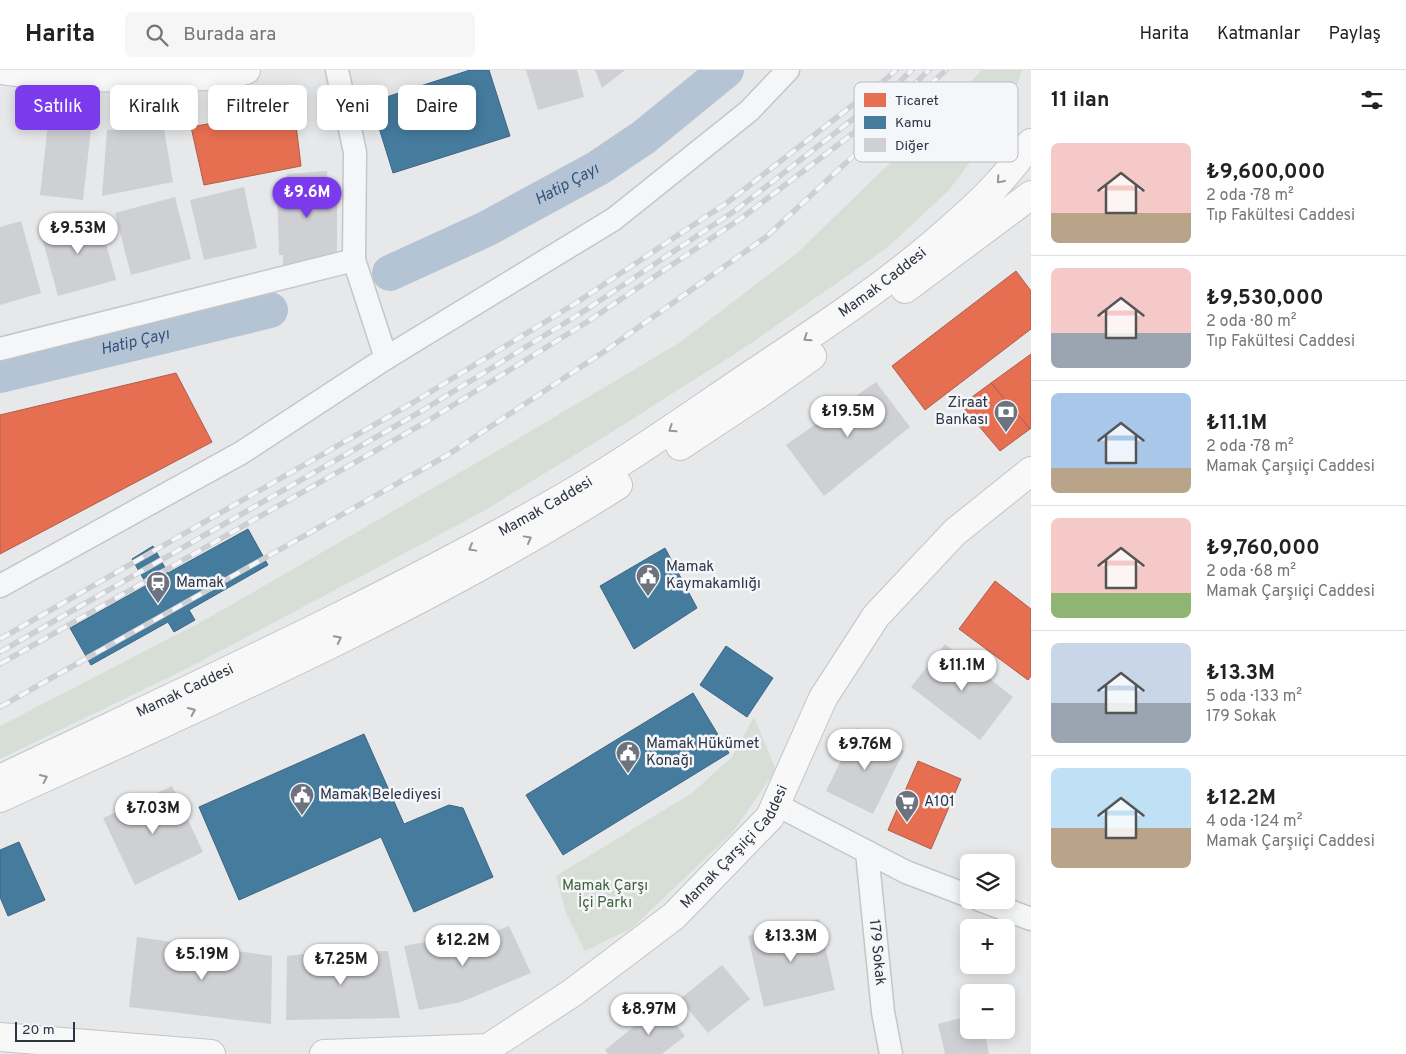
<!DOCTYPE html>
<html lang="tr">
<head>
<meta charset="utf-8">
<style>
  :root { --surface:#fff; --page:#f6f6f6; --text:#222; --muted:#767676; --line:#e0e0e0; --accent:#7c3aed }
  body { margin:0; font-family:Overpass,sans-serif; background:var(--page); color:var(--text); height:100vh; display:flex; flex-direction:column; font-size:19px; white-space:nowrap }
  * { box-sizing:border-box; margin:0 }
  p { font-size:16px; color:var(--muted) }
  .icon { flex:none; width:28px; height:28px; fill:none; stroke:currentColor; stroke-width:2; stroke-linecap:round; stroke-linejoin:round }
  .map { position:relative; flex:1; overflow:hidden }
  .sheet { display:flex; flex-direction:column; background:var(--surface); width:375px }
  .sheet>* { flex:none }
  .banner { position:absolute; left:15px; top:15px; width:475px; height:45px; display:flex; gap:10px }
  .tools { position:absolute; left:960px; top:784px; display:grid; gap:10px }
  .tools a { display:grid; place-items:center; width:55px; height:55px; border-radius:8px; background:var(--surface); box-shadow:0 2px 12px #0003; font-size:25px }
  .scale { position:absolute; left:15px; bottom:12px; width:60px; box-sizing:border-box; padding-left:5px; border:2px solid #2b3445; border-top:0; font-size:14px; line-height:18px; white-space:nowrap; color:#2b3445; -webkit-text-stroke:4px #f4f6f9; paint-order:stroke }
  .price { position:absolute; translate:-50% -42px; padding:0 11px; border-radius:18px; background:#fff; color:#222; font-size:16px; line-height:32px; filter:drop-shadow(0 1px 2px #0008) }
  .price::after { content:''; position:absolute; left:50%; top:30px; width:15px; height:11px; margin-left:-8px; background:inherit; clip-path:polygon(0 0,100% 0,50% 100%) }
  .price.on { background:var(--accent); color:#fff }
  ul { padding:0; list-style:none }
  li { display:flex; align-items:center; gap:15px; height:125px; padding:0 20px }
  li+li { border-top:1px solid var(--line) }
  li span { display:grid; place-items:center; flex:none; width:140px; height:100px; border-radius:8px; color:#555 }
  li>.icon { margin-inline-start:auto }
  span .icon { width:60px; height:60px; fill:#fffc; stroke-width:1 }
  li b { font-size:21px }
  h2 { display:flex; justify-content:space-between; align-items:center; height:60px; padding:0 20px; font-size:21px }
  .pill { padding:0 18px; border-radius:8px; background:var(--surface); box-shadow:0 2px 12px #0003; font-size:18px; line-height:45px }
  .pill.on { background:var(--accent); color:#fff }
  header { display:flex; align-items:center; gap:30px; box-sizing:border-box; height:70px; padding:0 25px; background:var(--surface); border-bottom:1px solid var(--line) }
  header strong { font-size:24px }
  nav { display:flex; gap:28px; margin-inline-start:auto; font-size:18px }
  .search { width:350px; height:45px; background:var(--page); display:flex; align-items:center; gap:12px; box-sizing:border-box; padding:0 18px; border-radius:8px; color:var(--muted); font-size:19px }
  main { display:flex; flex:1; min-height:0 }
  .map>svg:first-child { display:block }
  .green { fill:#d6ded6 }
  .shops { fill:#e76f51; stroke:#af5d4d }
  .public { fill:#457b9d; stroke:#3d6683 }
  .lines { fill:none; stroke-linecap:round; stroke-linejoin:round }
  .river { stroke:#b4c4d5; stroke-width:36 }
  .building { fill:#ced0d3 }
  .minor-casing { stroke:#c4c6c8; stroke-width:25 }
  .major-casing { stroke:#c2c5c8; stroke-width:30 }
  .minor { stroke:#f5f6f7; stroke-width:22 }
  .major { stroke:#f8f8f8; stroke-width:28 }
  .rail-casing { stroke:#cecfd2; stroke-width:5.5 }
  .rail { stroke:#f4f6f9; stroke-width:4; stroke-dasharray:11; stroke-linecap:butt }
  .oneway { stroke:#92969e }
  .labels { text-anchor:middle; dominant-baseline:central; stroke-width:5; stroke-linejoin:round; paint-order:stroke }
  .street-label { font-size:15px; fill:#2b3445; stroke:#f4f6f9 }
  .poi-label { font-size:15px; fill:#2b3445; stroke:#f4f6f9; text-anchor:start }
  .park-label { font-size:15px; fill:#3f6138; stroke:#f4f6f9 }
  .water-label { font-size:16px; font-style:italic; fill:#34527a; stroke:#f4f6f9 }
  .key { fill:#f4f6f9; stroke:#b8bcc3; stroke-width:1 }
  .key-label { font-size:14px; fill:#2b3445 }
</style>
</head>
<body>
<header>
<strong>Harita</strong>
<div class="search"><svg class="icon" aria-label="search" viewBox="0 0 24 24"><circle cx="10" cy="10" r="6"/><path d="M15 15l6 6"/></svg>Burada ara</div>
<nav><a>Harita</a><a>Katmanlar</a><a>Paylaş</a></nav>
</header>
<main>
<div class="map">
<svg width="1031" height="984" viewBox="0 0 1031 984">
  <rect width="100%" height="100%" fill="#e6e8ea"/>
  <g class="green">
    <polygon points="982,0 1022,0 1007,43 949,120 888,177 750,274 623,355 482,442 188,598 0,689 0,656 205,550 509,374 679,273 796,184 925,59"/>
    <polygon points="754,647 776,700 732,763 632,858 585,881 566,843 556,806 692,723 732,687"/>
  </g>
  <g class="shops">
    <polygon points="294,38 301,96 204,115 191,57"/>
    <polygon points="1016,201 1031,221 1031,259 925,340 892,296"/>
    <polygon points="1031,284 1031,358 1030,359 991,313"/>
    <polygon points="176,303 212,372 0,484 0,345"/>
    <polygon points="991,313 1030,359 1000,381 961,335"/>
    <polygon points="995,511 1031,539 1031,606 1028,610 959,559"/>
    <polygon points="918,691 961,709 931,779 888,760"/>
  </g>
  <g class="public">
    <polygon points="470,0 489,0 510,66 393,103 371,32"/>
    <polygon points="248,459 268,495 189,540 195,550 174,562 168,552 91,595 70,558 147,515 132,489 153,476 168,503"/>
    <polygon points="665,478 697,538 634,579 600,516"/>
    <polygon points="726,576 773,608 747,647 700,615"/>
    <polygon points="693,623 729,683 563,785 526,725"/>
    <polygon points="364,664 404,754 449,735 463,738 493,807 414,842 381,767 239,830 199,737"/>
    <polygon points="19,772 45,830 8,846 0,827 0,780"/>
  </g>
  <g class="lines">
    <g class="river">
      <path id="s1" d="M390 203 486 159 598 98 644 67 726 0"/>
      <path id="s2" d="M0 305 270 240"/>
    </g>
  </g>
  <g class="building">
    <polygon points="526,0 577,0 584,27 538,40"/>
    <polygon points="595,0 625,0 602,18"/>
    <polygon points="48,54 91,59 83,130 40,125"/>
    <polygon points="164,59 173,112 102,126 107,60"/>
    <polygon points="327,101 328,122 337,122 337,188 288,197 287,195 283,195 283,185 279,185 277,118 287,116 287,104"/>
    <polygon points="244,117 257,178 204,190 190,130"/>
    <polygon points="175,127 191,189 131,205 115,143"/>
    <polygon points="98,144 116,210 58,226 40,160"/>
    <polygon points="21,151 41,223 0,235 0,157"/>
    <polygon points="876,312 910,357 824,426 786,375"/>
    <polygon points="945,574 1013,627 980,670 911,617"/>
    <polygon points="857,658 904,681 873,744 826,721"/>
    <polygon points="172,716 203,782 135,815 103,748"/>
    <polygon points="819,849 835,920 764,937 748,866"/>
    <polygon points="509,856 531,903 461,932 419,940 404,876 436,870 455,862 462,874"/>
    <polygon points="137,867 272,886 271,954 129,937"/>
    <polygon points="388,881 400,948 286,950 287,886 323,882"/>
    <polygon points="722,895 750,929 708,963 680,929"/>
    <polygon points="661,935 685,966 662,984 608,984 605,980"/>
    <polygon points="969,946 969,960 984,960 989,984 945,984 938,954"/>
  </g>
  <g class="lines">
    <defs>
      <g id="minor">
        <polyline points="0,279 354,190"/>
        <polyline points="386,288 614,149 749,41 788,0"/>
        <polyline points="0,516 241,383 386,288 354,190 355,82 337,0"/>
        <polyline points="775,734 906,802 969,826"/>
        <path id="s3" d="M867 782 883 942 891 984"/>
        <polyline points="980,830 1031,849"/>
      </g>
      <g id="major">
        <polyline points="0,0 63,8 220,6 246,0"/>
        <polyline points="905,219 1031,125"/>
        <polyline points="680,376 760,323 812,286"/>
        <path id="s4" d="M0 709C188 619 379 533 559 430 625 392 687 348 749 306 812 264 875 223 933 174 956 154 980 134 1000 111 1011 99 1021 85 1031 73"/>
        <path d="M0 728C210 632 423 539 618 415"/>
        <polyline points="0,967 211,984"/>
        <path id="s5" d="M324 984 488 978 572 923 674 846 770 747 823 628 876 546 955 462 1031 401"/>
      </g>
    </defs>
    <use href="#minor" class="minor-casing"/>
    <use href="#major" class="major-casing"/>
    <use href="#minor" class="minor"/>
    <use href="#major" class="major"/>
    <defs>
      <g id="rail">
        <polyline points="0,569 414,332 576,233 728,132 885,10 896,0"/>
        <polyline points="0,582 420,342 581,243 736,140 893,18 912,0"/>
        <polyline points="0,594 426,352 587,252 743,147 901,27 929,0"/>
        <polyline points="0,637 446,386 605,281 766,167 946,0"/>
      </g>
    </defs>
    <use href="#rail" class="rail-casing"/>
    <use href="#rail" class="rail"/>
  </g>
  <defs><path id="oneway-chevron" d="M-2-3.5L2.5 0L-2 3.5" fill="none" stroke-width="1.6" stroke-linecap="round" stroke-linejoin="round" transform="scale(1.25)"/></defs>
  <g class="oneway">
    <use href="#oneway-chevron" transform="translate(1000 110) rotate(131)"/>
    <use href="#oneway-chevron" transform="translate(807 268) rotate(146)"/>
    <use href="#oneway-chevron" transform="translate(672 359) rotate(146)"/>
    <use href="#oneway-chevron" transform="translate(528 469) rotate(-29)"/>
    <use href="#oneway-chevron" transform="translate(472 478) rotate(151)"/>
    <use href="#oneway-chevron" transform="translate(338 569) rotate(-27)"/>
    <use href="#oneway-chevron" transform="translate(192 641) rotate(-25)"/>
    <use href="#oneway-chevron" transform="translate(44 708) rotate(-25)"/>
  </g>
  <defs>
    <symbol id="bank-pin" viewBox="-11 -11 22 30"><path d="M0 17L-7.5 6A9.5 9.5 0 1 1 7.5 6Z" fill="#6c737f" stroke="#f4f6f9"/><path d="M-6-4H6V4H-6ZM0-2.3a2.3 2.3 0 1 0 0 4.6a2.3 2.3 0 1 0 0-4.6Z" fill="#fff"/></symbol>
    <symbol id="civic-pin" viewBox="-11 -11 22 30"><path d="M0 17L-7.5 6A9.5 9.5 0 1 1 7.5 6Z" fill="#6c737f" stroke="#f4f6f9"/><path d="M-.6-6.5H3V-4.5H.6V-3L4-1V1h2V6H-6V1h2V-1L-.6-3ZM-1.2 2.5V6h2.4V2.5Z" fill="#fff"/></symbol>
    <symbol id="station-pin" viewBox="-11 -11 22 30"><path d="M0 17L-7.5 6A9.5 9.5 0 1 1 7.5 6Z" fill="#6c737f" stroke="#f4f6f9"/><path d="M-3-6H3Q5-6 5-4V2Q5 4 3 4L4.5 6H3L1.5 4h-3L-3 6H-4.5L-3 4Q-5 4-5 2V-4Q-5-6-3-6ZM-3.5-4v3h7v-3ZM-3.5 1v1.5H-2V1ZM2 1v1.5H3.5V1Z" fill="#fff"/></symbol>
    <symbol id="supermarket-pin" viewBox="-11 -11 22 30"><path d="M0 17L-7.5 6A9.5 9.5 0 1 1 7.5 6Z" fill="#6c737f" stroke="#f4f6f9"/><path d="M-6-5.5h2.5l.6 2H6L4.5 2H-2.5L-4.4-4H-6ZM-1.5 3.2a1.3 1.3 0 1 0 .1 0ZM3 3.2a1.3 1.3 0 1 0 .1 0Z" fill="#fff"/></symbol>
  </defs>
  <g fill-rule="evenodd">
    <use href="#bank-pin" x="992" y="328" width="28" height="38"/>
    <use href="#civic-pin" x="634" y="492" width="28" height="38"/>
    <use href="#station-pin" x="144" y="499" width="28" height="38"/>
    <use href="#civic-pin" x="614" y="669" width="28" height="38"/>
    <use href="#civic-pin" x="288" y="711" width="28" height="38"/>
    <use href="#supermarket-pin" x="893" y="718" width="28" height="38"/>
  </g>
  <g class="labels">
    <g class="street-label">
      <text stroke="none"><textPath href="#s4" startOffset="1015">Mamak Caddesi</textPath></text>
      <text stroke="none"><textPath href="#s4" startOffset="610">Mamak Caddesi</textPath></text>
      <text stroke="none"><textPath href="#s4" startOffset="205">Mamak Caddesi</textPath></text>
      <text stroke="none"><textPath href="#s5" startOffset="485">Mamak Çarşıiçi Caddesi</textPath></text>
      <text stroke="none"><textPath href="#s3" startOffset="101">179 Sokak</textPath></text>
    </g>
    <g class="poi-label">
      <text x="988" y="333" text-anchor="end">Ziraat<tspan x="988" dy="17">Bankası</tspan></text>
      <text x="666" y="497">Mamak<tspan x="666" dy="17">Kaymakamlığı</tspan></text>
      <text x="176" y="513">Mamak</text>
      <text x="646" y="674">Mamak Hükümet<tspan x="646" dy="17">Konağı</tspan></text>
      <text x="320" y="725">Mamak Belediyesi</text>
      <text x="924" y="732">A101</text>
    </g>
    <g class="park-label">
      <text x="605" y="816">Mamak Çarşı<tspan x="605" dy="17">İçi Parkı</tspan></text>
    </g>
    <g class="water-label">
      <text stroke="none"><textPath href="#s1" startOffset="198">Hatip Çayı</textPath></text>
      <text stroke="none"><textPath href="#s2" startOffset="139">Hatip Çayı</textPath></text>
    </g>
  </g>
  <rect x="854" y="12" width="164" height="80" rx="8" class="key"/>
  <rect x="864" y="23" width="22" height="14" fill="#e76f51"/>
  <rect x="864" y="46" width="22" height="13" fill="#457b9d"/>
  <rect x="864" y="68" width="22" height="14" fill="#ced0d3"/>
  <g class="key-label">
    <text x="895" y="35">Ticaret</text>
    <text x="895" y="57">Kamu</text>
    <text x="895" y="80">Diğer</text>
  </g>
</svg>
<div class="tools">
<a><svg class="icon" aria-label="layers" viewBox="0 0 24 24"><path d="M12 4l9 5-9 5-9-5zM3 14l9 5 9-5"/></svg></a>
<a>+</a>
<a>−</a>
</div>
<div class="scale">20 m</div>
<b class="price on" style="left:307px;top:149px">₺9.6M</b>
<b class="price" style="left:78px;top:185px">₺9.53M</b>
<b class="price" style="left:848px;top:368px">₺19.5M</b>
<b class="price" style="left:962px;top:622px">₺11.1M</b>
<b class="price" style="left:865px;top:701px">₺9.76M</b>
<b class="price" style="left:153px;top:765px">₺7.03M</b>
<b class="price" style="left:791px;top:893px">₺13.3M</b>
<b class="price" style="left:463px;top:897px">₺12.2M</b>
<b class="price" style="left:202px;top:911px">₺5.19M</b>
<b class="price" style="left:341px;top:916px">₺7.25M</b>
<b class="price" style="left:649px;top:966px">₺8.97M</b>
<div class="banner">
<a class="pill on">Satılık</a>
<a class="pill">Kiralık</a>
<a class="pill">Filtreler</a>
<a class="pill">Yeni</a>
<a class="pill">Daire</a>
</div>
</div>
<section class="sheet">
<h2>11 ilan<svg class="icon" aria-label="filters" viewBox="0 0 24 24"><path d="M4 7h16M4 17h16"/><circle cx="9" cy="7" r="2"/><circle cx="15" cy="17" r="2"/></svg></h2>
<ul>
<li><span style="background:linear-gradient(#f6c9c9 70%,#b9a48a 0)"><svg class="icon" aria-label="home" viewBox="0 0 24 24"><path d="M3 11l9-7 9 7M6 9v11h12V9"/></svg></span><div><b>₺9,600,000</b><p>2 oda · 78 m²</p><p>Tıp Fakültesi Caddesi</p></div></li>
<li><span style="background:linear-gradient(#f6c9c9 65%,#9aa5b1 0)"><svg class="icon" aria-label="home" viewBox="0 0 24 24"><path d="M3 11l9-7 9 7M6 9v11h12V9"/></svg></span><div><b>₺9,530,000</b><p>2 oda · 80 m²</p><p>Tıp Fakültesi Caddesi</p></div></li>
<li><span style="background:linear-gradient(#a9c7e8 75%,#b9a48a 0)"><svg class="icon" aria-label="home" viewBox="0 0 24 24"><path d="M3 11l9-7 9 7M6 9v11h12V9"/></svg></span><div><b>₺11.1M</b><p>2 oda · 78 m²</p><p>Mamak Çarşıiçi Caddesi</p></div></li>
<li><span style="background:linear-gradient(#f6c9c9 75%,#8fb573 0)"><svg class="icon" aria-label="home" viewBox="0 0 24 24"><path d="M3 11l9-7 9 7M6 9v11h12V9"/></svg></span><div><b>₺9,760,000</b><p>2 oda · 68 m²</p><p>Mamak Çarşıiçi Caddesi</p></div></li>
<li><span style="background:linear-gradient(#c9d6e8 60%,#9aa5b1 0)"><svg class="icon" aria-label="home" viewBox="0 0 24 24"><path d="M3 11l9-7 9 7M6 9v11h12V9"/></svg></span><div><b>₺13.3M</b><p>5 oda · 133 m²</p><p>179 Sokak</p></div></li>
<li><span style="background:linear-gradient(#bfe0f5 60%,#b9a48a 0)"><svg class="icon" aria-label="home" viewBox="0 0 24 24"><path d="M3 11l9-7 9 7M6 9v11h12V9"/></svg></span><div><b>₺12.2M</b><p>4 oda · 124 m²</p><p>Mamak Çarşıiçi Caddesi</p></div></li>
</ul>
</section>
</main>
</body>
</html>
